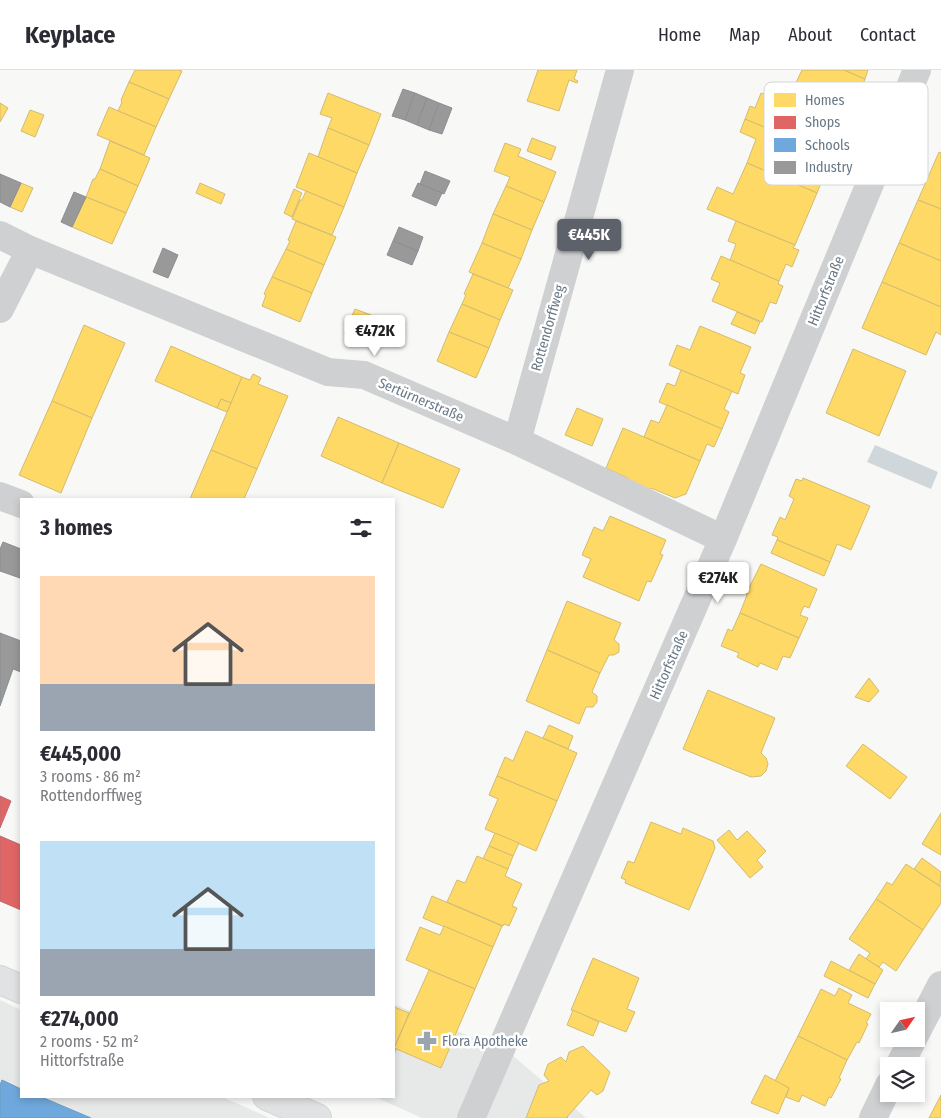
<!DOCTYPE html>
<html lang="en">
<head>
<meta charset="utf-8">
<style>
  :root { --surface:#fff; --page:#f2f2f3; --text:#2b2b33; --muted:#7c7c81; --line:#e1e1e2; --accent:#5d626a }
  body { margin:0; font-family:"Fira Sans Condensed",sans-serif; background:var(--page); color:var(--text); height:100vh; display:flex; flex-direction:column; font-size:19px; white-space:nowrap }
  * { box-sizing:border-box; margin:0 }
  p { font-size:16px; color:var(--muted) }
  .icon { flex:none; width:28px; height:28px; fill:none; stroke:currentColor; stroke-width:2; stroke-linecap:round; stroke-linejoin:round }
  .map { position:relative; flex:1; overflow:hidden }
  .drawer { position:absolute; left:20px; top:428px; width:375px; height:600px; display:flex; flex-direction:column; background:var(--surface); border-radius:0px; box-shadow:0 2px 8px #0003 }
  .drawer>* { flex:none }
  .needle { width:32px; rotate:56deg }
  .tools { position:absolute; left:880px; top:932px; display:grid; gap:10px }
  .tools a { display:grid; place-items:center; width:45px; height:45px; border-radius:0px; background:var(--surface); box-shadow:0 2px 8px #0003; font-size:25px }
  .price { position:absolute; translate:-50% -42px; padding:0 11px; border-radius:5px; background:#fff; color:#222; font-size:16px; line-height:32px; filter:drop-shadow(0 1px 2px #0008) }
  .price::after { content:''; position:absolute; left:50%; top:30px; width:15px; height:11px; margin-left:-8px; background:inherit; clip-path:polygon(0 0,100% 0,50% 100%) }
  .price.active { background:var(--accent); color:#fff }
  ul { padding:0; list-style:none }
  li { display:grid; align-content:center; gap:10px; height:265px; padding:0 20px }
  li span { display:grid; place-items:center; height:155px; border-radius:0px; color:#555 }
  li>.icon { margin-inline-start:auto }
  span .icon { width:90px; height:90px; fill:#fffc; stroke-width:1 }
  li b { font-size:21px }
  h2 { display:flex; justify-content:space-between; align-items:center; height:60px; padding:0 20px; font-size:21px }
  header { display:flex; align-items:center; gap:30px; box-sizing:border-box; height:70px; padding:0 25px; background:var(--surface); border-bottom:1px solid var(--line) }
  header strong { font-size:24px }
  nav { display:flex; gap:28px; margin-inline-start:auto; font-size:18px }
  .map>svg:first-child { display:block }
  .built { fill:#e7e8e8 }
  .water { fill:#d0d7da }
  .homes { fill:#ffd966; stroke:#d2bc70 }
  .shops { fill:#e06666; stroke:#bc6b70 }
  .schools { fill:#6fa8dc; stroke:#6d9ac2 }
  .industry { fill:#999; stroke:#8a8f94 }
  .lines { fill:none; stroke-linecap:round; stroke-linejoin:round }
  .secondary-casing { stroke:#d4d5d6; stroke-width:30 }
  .street { stroke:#ced0d1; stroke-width:28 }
  .secondary { stroke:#e1e2e3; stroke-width:28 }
  .labels { text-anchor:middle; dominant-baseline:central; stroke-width:5; stroke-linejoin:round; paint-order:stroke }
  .street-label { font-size:14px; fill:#687887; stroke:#fff }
  .poi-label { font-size:14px; fill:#687887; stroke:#fff; text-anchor:start }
  .key { fill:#fff; stroke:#d2d6db; stroke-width:1 }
  .key-label { font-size:14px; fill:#687887 }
</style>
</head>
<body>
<header>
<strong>Keyplace</strong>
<nav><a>Home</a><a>Map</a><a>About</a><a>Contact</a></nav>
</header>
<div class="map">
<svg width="941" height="1048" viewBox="0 0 941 1048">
  <rect width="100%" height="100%" fill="#f8f8f7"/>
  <g class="built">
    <polygon points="0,930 21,940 21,1026 220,1026 270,1048 0,1048"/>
    <polygon points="394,934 511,984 586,1048 422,1048 373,1026 394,1026"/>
  </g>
  <polygon class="water" points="875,375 938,402 931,419 867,392"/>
  <g class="homes">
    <polygon points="135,0 178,0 182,1 169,29 129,12"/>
    <polygon points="538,0 577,0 574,9 578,11 577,13 569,10 559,41 527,31"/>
    <polygon points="802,0 844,0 865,9 855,33 856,36 854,41 850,43 848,47 791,23"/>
    <polygon points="844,0 868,0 865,9"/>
    <polygon points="129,12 169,29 156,57 118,41 122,32 121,30"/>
    <polygon points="779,18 848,47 832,86 745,49 750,36 755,38 761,23 775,28"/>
    <polygon points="328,23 381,44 369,75 328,58 332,48 320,44"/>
    <polygon points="0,33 8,38 0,52"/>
    <polygon points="109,37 156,57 144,85 97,65"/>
    <polygon points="30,40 44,45 35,67 21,61"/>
    <polygon points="745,49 832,86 817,123 747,93 756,69 740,62"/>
    <polygon points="328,58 369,75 357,103 318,87"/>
    <polygon points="532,68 556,77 551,90 527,81"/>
    <polygon points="110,71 150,88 138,116 100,99"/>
    <polygon points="505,73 521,79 518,86 556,102 544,132 506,116 510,107 494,101"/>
    <polygon points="939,82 941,83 941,139 918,130"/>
    <polygon points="309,83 357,103 344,137 296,117"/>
    <polygon points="747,93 817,123 795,175 707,139 717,117 733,124"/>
    <polygon points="100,99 138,116 126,143 86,127 93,109 95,109"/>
    <polygon points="21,113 33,118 22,142 10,137"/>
    <polygon points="200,113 225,124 221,134 196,123"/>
    <polygon points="506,116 544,132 532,160 493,144"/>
    <polygon points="294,119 302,123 292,147 284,143"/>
    <polygon points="306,121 344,137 332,165 292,149 300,130 302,130"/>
    <polygon points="86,127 126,143 112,174 72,157"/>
    <polygon points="918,130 941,139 941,191 899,173"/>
    <polygon points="493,144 532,160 521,189 482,173"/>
    <polygon points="296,151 336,167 324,195 286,179 290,171 288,170"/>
    <polygon points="736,151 795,175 793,178 799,180 792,197 786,194 779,211 730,190 736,174 728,171"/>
    <polygon points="482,173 521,189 508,218 469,202"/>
    <polygon points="899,173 941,191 941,237 882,212"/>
    <polygon points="286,179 324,195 312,223 272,207"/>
    <polygon points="721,186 779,211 778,214 783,216 776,234 770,232 762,252 712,231 720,213 711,209"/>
    <polygon points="473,204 513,220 500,250 462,234 466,225 464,224"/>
    <polygon points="272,207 312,223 300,252 262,236 266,225 264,224"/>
    <polygon points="882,212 941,237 941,265 936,262 926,285 862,258"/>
    <polygon points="462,234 500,250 489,278 449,262"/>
    <polygon points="355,239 371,245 360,271 344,264"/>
    <polygon points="737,242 760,252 755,264 731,254"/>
    <polygon points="84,255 125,273 92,348 52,331"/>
    <polygon points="700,256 751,277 740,303 745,305 738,324 669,295 677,275 690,280"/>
    <polygon points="449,262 489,278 476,308 437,291"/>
    <polygon points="171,276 242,307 231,333 221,329 217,338 155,311"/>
    <polygon points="853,279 906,301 879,366 826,343"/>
    <polygon points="681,300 732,321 724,339 729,342 722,359 659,332 667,313 675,316"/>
    <polygon points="253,304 261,308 258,314 288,326 257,399 211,380 242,307 250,310"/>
    <polygon points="221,329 231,333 227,342 217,338"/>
    <polygon points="52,331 92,348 61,423 19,405"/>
    <polygon points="667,335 722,359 714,377 707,374 700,391 644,367 651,350 659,353"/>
    <polygon points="577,338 603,349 592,376 565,365"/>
    <polygon points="338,347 399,373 382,413 321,386"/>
    <polygon points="623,358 700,391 686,424 675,428 651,418 649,423 626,413 628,408 606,398"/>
    <polygon points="399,373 460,399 443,438 382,413"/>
    <polygon points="211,380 257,399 244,429 190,429"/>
    <polygon points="803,408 870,436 851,480 837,474 830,492 777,470 778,467 772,465 780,447 785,450 794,429 789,426 796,409 802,411"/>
    <polygon points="610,446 666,470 660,484 663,485 651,512 647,511 639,531 583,507 591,489 582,485 594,457 603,461"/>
    <polygon points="777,470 830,492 824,506 771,483"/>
    <polygon points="761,494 817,519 809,538 804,536 800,545 808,548 799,568 740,543 747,525 746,524"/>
    <polygon points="567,531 621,553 614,570 619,574 619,582 614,585 609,585 600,603 547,580"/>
    <polygon points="740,543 799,568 790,588 783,586 777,600 760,593 758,597 737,587 739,583 721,576 728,559 732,561"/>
    <polygon points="547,580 600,603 592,622 597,626 597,632 593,637 586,637 579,654 526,631"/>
    <polygon points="869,608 879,621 869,632 855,627"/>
    <polygon points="708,620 775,648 761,683 766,688 768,694 766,701 761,706 751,707 683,679"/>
    <polygon points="549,655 573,666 568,679 543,668"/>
    <polygon points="526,661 577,683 557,731 497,706 505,687 513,691"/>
    <polygon points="863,674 907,707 890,729 846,696"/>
    <polygon points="497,706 557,731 536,781 485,759 498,729 489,725"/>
    <polygon points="941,743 941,785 922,774"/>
    <polygon points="651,752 681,764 683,758 713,771 715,778 689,840 625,813 626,810 621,808 628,791 634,793"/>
    <polygon points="729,760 737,770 747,761 766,781 757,790 763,797 750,808 717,770"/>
    <polygon points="495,763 519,773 513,786 489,776"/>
    <polygon points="489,776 513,786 508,799 483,789"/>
    <polygon points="477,786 508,799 505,806 522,814 512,836 517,838 509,856 504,854 503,856 447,832 457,810 465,813"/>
    <polygon points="922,788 941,802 940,816 914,799"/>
    <polygon points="906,794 941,817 941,833 923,860 876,829 887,812 892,815"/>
    <polygon points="432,826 502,856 493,877 423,848"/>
    <polygon points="876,829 923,860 896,901 883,892 879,897 866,889 870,883 849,869"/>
    <polygon points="444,856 493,877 475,919 406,890 420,857 440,865"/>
    <polygon points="859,884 883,900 875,914 849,900"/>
    <polygon points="593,888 639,908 627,939 635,942 626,962 571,940"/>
    <polygon points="831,891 875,914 868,928 824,906"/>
    <polygon points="429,900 475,919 441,998 394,978"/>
    <polygon points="839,918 852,925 848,933 871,944 866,953 868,954 859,973 857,972 847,990 798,966 821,919 835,926"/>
    <polygon points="394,937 409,943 394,978 396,979 394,985"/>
    <polygon points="573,940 599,952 593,966 567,955"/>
    <polygon points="798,966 847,990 839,1008 841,1009 831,1028 829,1027 825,1036 802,1025 799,1032 786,1027 789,1018 775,1011"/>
    <polygon points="583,976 610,1002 603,1021 597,1025 591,1020 567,1047 568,1048 526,1048 539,1015 549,1011 544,1005 548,994 561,987 566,992 569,982"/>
    <polygon points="765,1005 789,1018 778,1044 751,1033"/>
    <polygon points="941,1025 941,1048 929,1048"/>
  </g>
  <g class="shops">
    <polygon points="0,726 11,731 0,758"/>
    <polygon points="0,766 21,775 21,840 0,831"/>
  </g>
  <polygon class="schools" points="2,1010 21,1019 21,1026 39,1026 91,1048 0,1048 0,1015"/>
  <g class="industry">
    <polygon points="403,19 415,23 405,50 392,46"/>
    <polygon points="415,23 427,28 417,55 405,50"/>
    <polygon points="427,28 439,33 429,60 417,55"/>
    <polygon points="439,33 452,38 442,64 429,60"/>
    <polygon points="425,101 450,111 444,124 420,114"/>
    <polygon points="0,104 21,113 10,137 0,132"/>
    <polygon points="418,113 442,123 436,136 412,126"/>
    <polygon points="74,122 86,127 72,157 61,152"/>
    <polygon points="399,157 423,167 418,181 393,171"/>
    <polygon points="393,171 418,181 412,195 387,185"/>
    <polygon points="163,178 178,185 168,208 153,202"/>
    <polygon points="3,472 21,479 21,505 20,508 0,501 0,479"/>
    <polygon points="0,563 21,571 21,602 13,599 0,636"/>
  </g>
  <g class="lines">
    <defs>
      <g id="secondary">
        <polyline points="0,910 21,919"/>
        <polyline points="267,1026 317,1048"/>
      </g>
    </defs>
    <use href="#secondary" class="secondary-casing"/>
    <g class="street">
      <polyline points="0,165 30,180 328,302 364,305 517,371 723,469"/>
      <polyline points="0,239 30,180"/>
      <polyline points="517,371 620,0"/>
      <polyline points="0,426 21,434"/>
      <polyline points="916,963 941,915"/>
      <polyline points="899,996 913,969"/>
      <polyline points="471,1048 723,469 917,0"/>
      <polyline points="873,1048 889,1015"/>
    </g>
    <use href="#secondary" class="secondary"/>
  </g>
  <defs>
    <symbol id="pharmacy-bare" viewBox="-9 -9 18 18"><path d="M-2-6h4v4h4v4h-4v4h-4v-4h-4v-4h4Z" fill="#9aa5ae" stroke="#fff" stroke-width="2.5" paint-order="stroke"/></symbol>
  </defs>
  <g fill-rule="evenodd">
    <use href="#pharmacy-bare" x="413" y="957" width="28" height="28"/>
  </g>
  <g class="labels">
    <g class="street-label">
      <text transform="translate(826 221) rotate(-68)">Hittorfstraße</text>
      <text transform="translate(548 258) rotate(-74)">Rottendorffweg</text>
      <text transform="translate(421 330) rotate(23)">Sertürnerstraße</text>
      <text transform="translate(669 595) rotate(-66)">Hittorfstraße</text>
    </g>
    <g class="poi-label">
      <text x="442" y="971">Flora Apotheke</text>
    </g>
  </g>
  <rect x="764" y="12" width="164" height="103" rx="8" class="key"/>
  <rect x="774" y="23" width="22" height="14" fill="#ffd966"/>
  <rect x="774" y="46" width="22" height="13" fill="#e06666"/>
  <rect x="774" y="68" width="22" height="14" fill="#6fa8dc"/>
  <rect x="774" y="91" width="22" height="13" fill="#999"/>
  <g class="key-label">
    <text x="805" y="35">Homes</text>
    <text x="805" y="57">Shops</text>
    <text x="805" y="80">Schools</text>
    <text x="805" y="102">Industry</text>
  </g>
</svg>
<div class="tools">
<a><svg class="needle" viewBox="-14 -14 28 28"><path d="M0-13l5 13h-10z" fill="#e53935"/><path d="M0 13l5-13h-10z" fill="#7c7c81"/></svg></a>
<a><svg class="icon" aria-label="layers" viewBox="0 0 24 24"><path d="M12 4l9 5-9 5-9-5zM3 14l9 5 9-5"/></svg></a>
</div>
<b class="price active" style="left:589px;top:191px">€445K</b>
<b class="price" style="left:375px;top:287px">€472K</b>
<b class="price" style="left:718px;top:534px">€274K</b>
<section class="drawer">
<h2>3 homes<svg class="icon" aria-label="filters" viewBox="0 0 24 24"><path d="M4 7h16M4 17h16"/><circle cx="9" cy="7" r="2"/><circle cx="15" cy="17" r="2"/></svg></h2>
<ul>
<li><span style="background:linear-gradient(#ffd9b3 70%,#9aa5b1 0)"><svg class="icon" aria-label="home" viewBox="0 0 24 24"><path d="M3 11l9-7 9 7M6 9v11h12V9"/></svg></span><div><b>€445,000</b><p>3 rooms · 86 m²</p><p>Rottendorffweg</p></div></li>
<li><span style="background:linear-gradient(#bfe0f5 70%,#9aa5b1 0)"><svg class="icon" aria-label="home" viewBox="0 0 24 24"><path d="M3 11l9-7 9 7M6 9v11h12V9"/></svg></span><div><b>€274,000</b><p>2 rooms · 52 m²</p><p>Hittorfstraße</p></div></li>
</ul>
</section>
</div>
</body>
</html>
